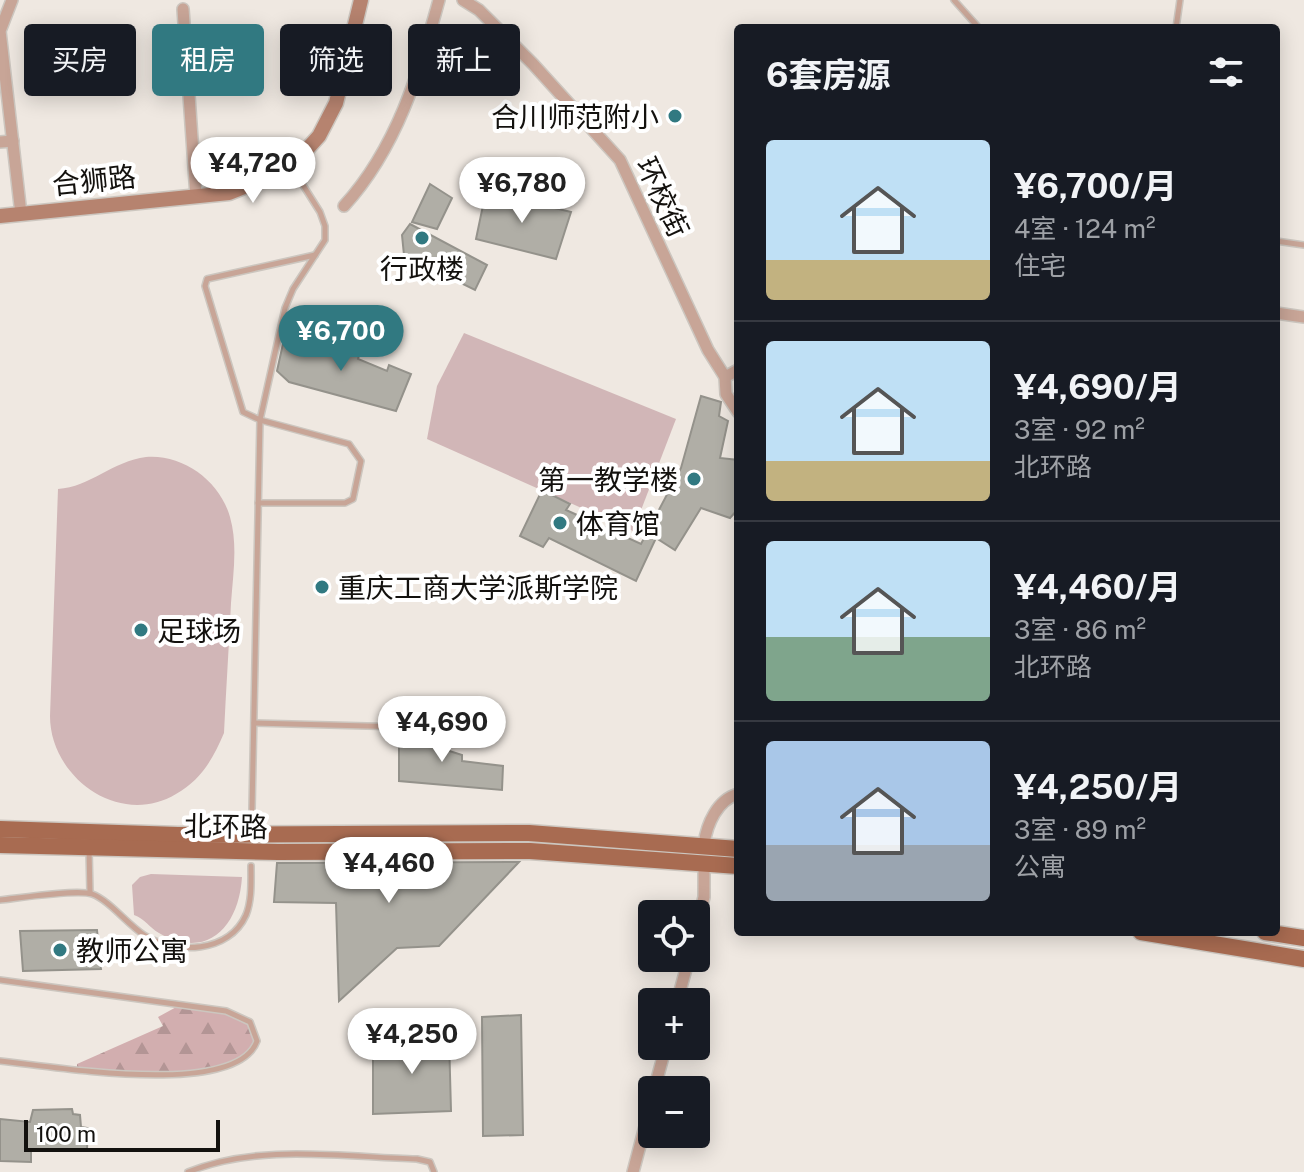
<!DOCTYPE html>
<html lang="zh">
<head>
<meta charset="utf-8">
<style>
  :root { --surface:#171b24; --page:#242831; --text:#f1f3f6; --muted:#9ea1a6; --line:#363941; --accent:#317981 }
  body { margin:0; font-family:"Public Sans","Noto Sans SC",sans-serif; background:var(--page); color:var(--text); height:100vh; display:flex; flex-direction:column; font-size:30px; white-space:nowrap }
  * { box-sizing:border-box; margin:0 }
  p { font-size:26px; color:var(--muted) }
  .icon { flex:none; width:44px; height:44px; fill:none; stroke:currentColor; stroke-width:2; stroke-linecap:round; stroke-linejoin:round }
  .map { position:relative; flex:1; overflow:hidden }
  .sheet { position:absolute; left:734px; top:24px; width:546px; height:912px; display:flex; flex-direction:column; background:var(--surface); border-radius:8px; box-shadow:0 4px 20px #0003 }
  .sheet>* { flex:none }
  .guide { position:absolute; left:24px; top:24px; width:590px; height:72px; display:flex; gap:16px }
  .tools { position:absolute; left:638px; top:900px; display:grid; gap:16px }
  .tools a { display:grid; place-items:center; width:72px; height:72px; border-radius:8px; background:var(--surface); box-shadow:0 4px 20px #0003; font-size:40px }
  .scale { position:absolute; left:24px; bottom:20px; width:196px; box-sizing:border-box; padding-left:8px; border:4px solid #13110e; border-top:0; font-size:22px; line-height:28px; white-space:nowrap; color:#13110e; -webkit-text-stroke:6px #fff; paint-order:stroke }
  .price { position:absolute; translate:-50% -68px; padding:0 18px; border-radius:28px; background:#fff; color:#222; font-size:26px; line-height:52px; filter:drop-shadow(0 2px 4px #0008) }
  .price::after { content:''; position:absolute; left:50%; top:48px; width:24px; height:18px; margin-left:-12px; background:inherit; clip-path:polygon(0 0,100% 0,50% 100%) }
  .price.current { background:var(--accent); color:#fff }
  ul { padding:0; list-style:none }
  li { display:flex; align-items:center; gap:24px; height:200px; padding:0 32px }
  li+li { border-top:2px solid var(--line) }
  li span { display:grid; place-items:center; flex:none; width:224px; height:160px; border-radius:8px; color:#555 }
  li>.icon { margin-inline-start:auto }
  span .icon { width:96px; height:96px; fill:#fffc; stroke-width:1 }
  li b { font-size:34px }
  h2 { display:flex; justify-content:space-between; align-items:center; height:96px; padding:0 32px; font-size:34px }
  .pill { padding:0 28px; border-radius:8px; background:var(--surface); box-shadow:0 4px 20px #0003; font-size:28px; line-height:72px }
  .pill.current { background:var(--accent); color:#fff }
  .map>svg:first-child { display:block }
  .grass { fill:#d1b6b7 }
  .forest { fill:url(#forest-firs) }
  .building { fill:#b0aea6; stroke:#94928b; stroke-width:2 }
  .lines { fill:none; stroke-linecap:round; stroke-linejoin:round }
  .lane-casing { stroke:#ccc6bf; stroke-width:8 }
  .street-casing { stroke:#ccc6bf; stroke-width:14 }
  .secondary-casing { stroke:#ccc6bf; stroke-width:17 }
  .primary-casing { stroke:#ccc6bf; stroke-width:19 }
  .lane { stroke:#c8a597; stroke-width:5 }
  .street { stroke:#c8a597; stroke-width:11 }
  .secondary { stroke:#b6836f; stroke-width:14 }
  .primary { stroke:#a86b51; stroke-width:16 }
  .poi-dot { fill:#317981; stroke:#fff; stroke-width:3 }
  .labels { text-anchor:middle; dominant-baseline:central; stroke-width:8; stroke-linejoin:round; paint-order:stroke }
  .poi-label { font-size:28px; fill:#13110e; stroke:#fff; text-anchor:start }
  .street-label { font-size:28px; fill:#13110e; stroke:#fff }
</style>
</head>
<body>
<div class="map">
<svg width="1304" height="1172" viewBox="0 0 1304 1172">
  <defs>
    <pattern id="forest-firs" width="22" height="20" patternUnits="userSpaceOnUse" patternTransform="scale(2)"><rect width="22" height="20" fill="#d2aeaf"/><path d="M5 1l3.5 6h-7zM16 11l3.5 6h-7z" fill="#b39595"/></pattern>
  </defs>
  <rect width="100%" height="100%" fill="#efe8e1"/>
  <g class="grass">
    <polygon points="464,333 676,419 633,531 427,439 437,386"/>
    <path d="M146 457C183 454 220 481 230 517 238 545 233 575 231 603 229 646 226 689 224 733 213 759 201 780 176 794 119 828 50 777 50 716L58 489C90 487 113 461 146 457Z"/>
    <path d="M151 874 242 877C239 926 208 961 159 933 150 928 144 918 134 915L132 885 140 877Z"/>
  </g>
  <path class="forest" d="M180 1005C206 1009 240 1008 257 1031 262 1094 114 1072 77 1068V1064L163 1026 158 1017Z"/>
  <g class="building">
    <polygon points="430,184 452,198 437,229 412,222"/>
    <polygon points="486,191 571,212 556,259 476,239"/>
    <polygon points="410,224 487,265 475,290 404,255 402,235"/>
    <polygon points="286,330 306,337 304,344 331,351 337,341 360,352 358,359 387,371 389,365 411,374 396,411 289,382 277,371"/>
    <polygon points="701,396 721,402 719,416 728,421 720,458 738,460 738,509 730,518 701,508 675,550 656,538 636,581 549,538 543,547 520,536 542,490 570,504 566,510 641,544 681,468"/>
    <polygon points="399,732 441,733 440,748 462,755 462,761 503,766 502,790 399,781"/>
    <polygon points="519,862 439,946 397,948 339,1001 336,903 274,902 277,863"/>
    <polygon points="97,930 101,969 23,971 20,931"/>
    <polygon points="521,1015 523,1135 483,1136 482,1017"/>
    <polygon points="389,1037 449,1038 451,1111 373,1114 373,1054 382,1053 381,1045 388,1045"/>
    <polygon points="72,1109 73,1114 80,1115 81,1127 88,1128 87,1149 31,1149 31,1162 0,1161 0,1119 30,1122 33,1110"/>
  </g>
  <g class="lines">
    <defs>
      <g id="lane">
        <polyline points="954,0 979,28"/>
        <polyline points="1176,28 1180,0"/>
        <polyline points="1276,241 1304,245"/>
        <polyline points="258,503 345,503 353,499 361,461 349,444 260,420 243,412 205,286 207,279 315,255"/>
        <polyline points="254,723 442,728"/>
        <polyline points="252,809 260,420 285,308 293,289 325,240 325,226 320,212 291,166"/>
        <polyline points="89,850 90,893"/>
        <path d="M0 900C19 898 77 889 92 894 109 900 127 924 144 935 176 955 229 953 246 915 252 900 251 882 251 866"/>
        <path d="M0 980 226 1011 250 1022 257 1041C236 1099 52 1066 0 1061"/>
        <path d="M188 1172C259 1143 343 1157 417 1159L430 1162 434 1172"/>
      </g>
      <g id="street">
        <polyline points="12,0 0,31 21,214"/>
        <polyline points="463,0 479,10 533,64 620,160 708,350 725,377 726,394 738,412"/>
        <polyline points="183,9 196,196"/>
        <polyline points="0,142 13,141"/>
        <path d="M344 206C397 148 419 73 439 0"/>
        <polyline points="1276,313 1304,317"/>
        <polyline points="725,377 738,370"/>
        <path d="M704 844C707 824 717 800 738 794"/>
        <polyline points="696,930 704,897 704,862"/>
        <polyline points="677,1002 689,958"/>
        <polyline points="654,1090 666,1046"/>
        <polyline points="633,1172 652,1100"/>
      </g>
      <polyline id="secondary" points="0,216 229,193 281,172 300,157 319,136 336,103 361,0"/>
      <g id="primary">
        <polyline points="0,829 178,835 529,833 738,849"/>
        <polyline points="0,845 278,852 530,851 738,866"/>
        <polyline points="1141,932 1304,959"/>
        <polyline points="1265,932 1304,938"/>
      </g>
    </defs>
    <use href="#lane" class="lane-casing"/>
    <use href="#street" class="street-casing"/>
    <use href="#secondary" class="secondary-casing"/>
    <use href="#primary" class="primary-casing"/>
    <use href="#lane" class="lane"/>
    <use href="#street" class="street"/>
    <use href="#secondary" class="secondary"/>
    <use href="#primary" class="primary"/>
  </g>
  <g class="poi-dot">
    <circle cx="675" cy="116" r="8"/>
    <circle cx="422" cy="238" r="8"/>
    <circle cx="694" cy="479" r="8"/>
    <circle cx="560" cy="523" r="8"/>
    <circle cx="322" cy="587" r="8"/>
    <circle cx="141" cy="630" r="8"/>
    <circle cx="60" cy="950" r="8"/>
  </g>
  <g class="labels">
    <g class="poi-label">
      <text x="659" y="116" text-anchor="end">合川师范附小</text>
      <text x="422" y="268" text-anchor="middle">行政楼</text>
      <text x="678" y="479" text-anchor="end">第一教学楼</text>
      <text x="576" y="523">体育馆</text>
      <text x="338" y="587">重庆工商大学派斯学院</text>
      <text x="157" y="630">足球场</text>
      <text x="76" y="950">教师公寓</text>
    </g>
    <g class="street-label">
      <text transform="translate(94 180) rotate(-6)">合狮路</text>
      <text transform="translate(663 197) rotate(65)">环校街</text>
      <text transform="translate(226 826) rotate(1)">北环路</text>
    </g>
  </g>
</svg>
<div class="tools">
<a><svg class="icon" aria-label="locate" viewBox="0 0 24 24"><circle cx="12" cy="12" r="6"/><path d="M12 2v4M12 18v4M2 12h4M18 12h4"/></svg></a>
<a>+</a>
<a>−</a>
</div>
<div class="scale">100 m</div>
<b class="price" style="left:253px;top:205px">¥4,720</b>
<b class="price" style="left:522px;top:225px">¥6,780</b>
<b class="price current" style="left:341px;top:373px">¥6,700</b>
<b class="price" style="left:442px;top:764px">¥4,690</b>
<b class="price" style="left:389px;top:905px">¥4,460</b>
<b class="price" style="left:412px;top:1076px">¥4,250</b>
<div class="guide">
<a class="pill">买房</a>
<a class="pill current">租房</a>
<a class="pill">筛选</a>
<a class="pill">新上</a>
</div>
<section class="sheet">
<h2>6套房源<svg class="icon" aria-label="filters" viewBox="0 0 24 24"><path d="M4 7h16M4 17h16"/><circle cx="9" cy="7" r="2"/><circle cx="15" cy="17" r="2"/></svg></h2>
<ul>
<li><span style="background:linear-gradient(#bfe0f5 75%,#c2b280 0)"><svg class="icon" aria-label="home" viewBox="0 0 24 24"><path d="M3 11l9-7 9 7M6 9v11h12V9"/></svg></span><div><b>¥6,700/月</b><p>4室 · 124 m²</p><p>住宅</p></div></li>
<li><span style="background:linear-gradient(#bfe0f5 75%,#c2b280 0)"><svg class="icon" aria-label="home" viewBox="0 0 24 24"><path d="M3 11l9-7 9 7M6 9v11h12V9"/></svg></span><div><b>¥4,690/月</b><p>3室 · 92 m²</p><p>北环路</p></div></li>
<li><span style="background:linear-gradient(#bfe0f5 60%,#7fa58c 0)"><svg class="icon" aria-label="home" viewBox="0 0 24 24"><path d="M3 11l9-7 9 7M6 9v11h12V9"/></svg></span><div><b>¥4,460/月</b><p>3室 · 86 m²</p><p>北环路</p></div></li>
<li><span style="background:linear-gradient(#a9c7e8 65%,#9aa5b1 0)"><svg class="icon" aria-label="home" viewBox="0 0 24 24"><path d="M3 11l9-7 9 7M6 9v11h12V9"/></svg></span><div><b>¥4,250/月</b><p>3室 · 89 m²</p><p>公寓</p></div></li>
</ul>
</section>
</div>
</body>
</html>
